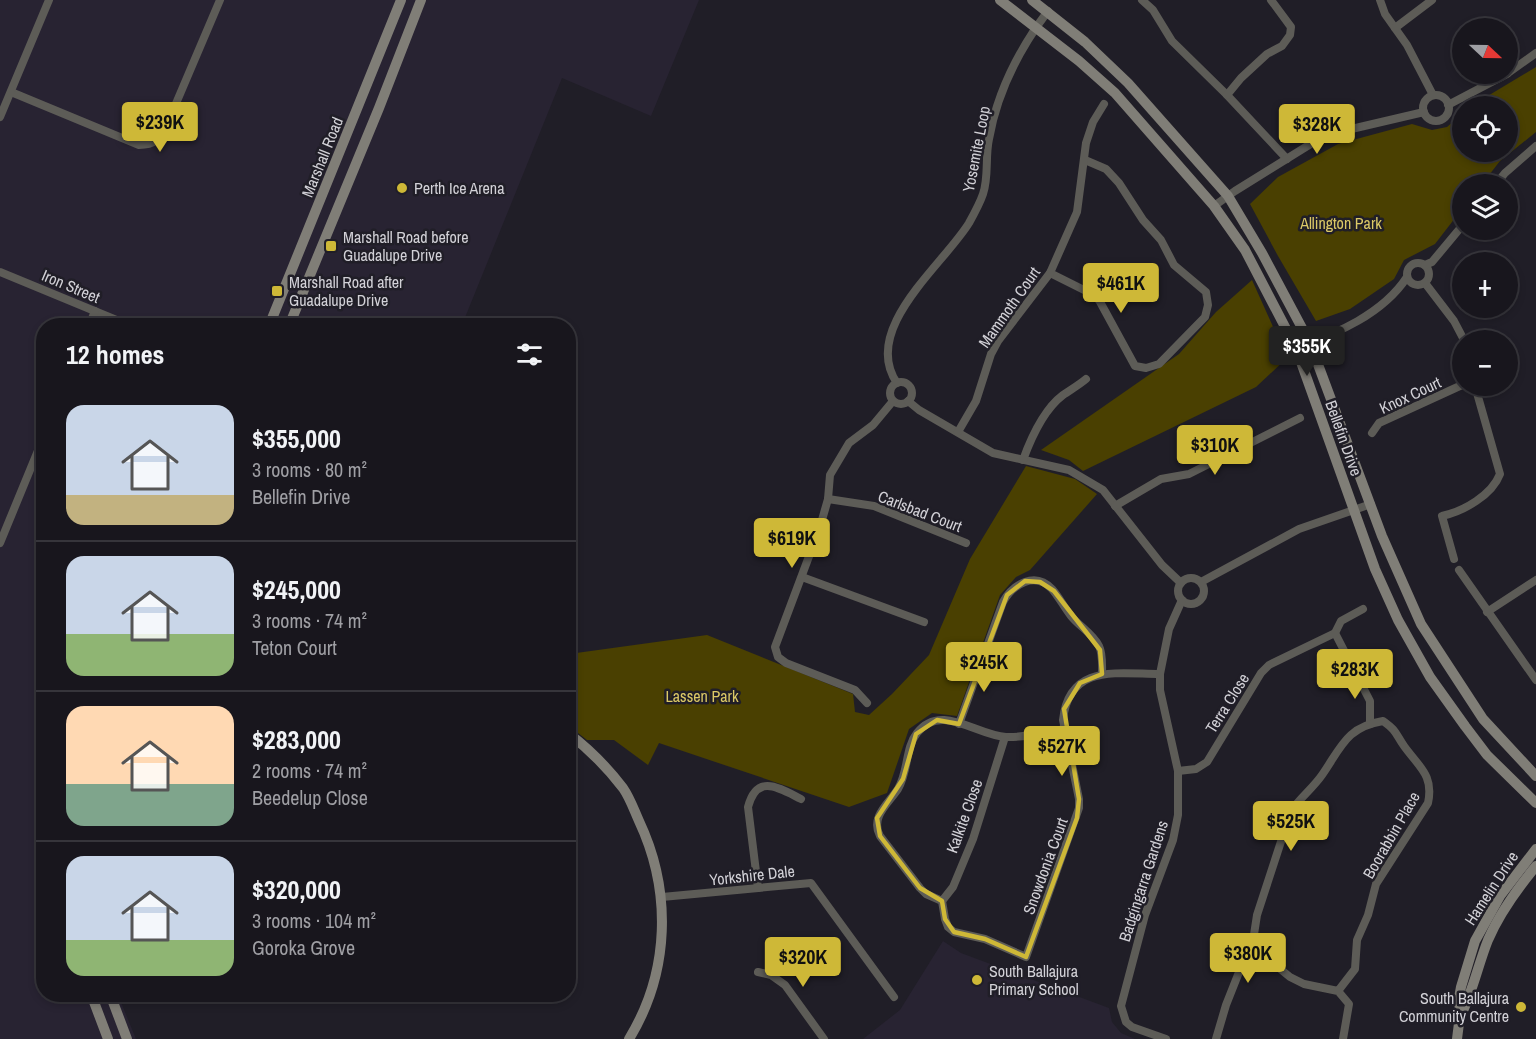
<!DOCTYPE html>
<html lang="en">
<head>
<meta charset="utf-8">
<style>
  :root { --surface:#18161d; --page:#25232a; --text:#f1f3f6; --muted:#9f9fa4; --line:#36353b; --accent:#ceb837 }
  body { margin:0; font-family:"Archivo Narrow",sans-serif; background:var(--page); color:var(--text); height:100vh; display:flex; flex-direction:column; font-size:22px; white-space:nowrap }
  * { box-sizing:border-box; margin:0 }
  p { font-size:20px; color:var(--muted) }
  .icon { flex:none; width:33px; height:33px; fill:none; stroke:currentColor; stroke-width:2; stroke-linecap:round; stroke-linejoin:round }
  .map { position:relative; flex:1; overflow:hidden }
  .details { position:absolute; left:36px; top:318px; width:540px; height:684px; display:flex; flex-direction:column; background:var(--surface); border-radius:24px; box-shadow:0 3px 9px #0003,0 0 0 2px var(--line) }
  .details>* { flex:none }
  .needle { width:39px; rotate:112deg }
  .controls { position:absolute; left:1452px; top:18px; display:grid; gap:12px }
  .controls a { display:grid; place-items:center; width:66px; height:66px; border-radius:50%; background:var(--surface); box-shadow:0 3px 9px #0003,0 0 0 2px var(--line); font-size:30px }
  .price { position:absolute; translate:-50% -51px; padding:0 14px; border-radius:6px; background:var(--accent); color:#111; font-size:20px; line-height:39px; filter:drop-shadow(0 2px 3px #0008) }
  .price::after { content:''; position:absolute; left:50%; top:36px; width:18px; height:14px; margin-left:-9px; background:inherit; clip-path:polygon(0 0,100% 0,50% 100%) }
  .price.current { background:#222; color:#fff }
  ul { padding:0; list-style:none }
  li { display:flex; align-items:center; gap:18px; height:150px; padding:0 30px }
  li+li { border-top:2px solid var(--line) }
  li span { display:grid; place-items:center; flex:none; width:168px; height:120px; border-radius:18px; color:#555 }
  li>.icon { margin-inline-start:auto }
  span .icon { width:72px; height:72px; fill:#fffc; stroke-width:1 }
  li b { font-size:26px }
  h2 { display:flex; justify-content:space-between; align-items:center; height:72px; padding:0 30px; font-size:26px }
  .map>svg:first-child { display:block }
  .built { fill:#282332 }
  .green { fill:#4a4001 }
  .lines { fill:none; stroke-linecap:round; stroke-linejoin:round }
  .street { stroke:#5d5c57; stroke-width:8 }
  .secondary { stroke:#807e77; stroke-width:10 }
  .marked { fill:none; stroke:#ceb837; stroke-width:4.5; stroke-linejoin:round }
  .poi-dot { fill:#ceb837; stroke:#201e27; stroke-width:2 }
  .labels { text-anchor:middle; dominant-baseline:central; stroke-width:5; stroke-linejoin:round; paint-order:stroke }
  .street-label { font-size:16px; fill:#d2d1d7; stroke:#201e27 }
  .poi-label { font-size:16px; fill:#d2d1d7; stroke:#201e27; text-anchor:start }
  .park-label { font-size:16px; fill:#dcc966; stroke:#201e27 }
</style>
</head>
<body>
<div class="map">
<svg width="1536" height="1039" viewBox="0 0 1536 1039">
  <rect width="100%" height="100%" fill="#201e27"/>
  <g class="built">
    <polygon points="0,0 699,0 651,116 562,78 462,325 44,326 44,994 118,995 136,1039 0,1039"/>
    <polygon points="943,941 961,953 1109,1008 1112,1022 1121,1033 1135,1039 863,1039 900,1010"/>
  </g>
  <g class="green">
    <polygon points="1536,67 1536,132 1500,161 1482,184 1462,184 1462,209 1435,244 1404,260 1394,279 1350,309 1316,321 1278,256 1250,204 1278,177 1338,144 1412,124 1432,130 1447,127 1462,114 1462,152 1508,152 1508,106 1471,106"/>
    <polygon points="1252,280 1287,358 1256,387 1083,471 1069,460 1041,450 1179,354 1216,312"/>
    <polygon points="1026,466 1075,479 1097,494 1030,570 1016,577 1000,595 957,716 932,713 909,729 887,793 849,807 659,743 648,765 614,740 587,740 569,726 569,654 707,635 853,694 855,712 869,715 892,694 929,655 970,559"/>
  </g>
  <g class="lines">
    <g class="street">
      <polyline points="1142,0 1153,10 1172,41 1227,95 1287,159"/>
      <polyline points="1380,0 1385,14 1407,45 1433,95"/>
      <polyline points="1395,28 1432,0"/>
      <polyline points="1508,73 1536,53"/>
      <path d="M11 92 139 145C155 145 158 140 166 127L220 0"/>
      <polyline points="1227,95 1241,78 1267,54 1282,46 1290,35 1291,27 1271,0"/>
      <circle cx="1436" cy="108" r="13"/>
      <polyline points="1448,105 1507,74"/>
      <polyline points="0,117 49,0"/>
      <polyline points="1496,184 1505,173 1536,146"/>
      <polyline points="1214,206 1235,191 1317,140 1330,134 1424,112"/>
      <circle cx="1418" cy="274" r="11"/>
      <polyline points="1425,265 1432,262 1462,226"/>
      <polyline points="0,272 131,326"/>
      <polyline points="1050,273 1088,292 1099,300 1135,366 1146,368 1159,364 1205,317 1208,305 1206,292 1174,265 1161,240 1143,220 1119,183 1106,169 1085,160"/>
      <polyline points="1425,283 1454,321 1464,340"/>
      <polyline points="89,326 95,311"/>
      <path d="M1296 348C1336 334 1383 314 1407 277"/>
      <circle cx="901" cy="393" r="11"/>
      <path d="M897 383C860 329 944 264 969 223 974 214 980 203 983 194 989 177 985 157 989 139 997 93 1020 48 1048 11"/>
      <polyline points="908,401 919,410 993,453 1069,470 1103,490 1162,565 1181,583"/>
      <polyline points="958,432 976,401 991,354 998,341 1050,273 1077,212 1086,143 1093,122 1104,104"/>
      <polyline points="1372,433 1379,423 1462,385"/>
      <path d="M1023 460C1031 438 1043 410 1063 395 1070 390 1079 385 1086 379"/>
      <polyline points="828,499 874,506 966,543"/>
      <polyline points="1115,506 1161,479 1189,474 1300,418"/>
      <polyline points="0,543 44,436"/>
      <path d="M1454 559 1442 516C1464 511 1492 495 1500 474L1475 386"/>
      <polyline points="1459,570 1536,680"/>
      <polyline points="802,577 924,622"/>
      <circle cx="1191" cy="591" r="13"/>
      <polyline points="1201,582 1299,529 1371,504"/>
      <polyline points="1487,612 1536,580"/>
      <polyline points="1335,633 1341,621 1363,609"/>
      <polyline points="867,703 855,690 786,663 778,657 775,647 820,527 828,499 830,475 849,443 873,425 893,401"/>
      <path d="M959 724 1003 602C1013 584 1035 571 1052 589 1059 597 1064 607 1071 616 1079 626 1093 634 1099 646 1103 654 1102 666 1102 674"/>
      <path d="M1065 729C1046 732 1025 738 1006 737 977 736 941 702 917 733 905 748 909 770 898 789 888 804 870 817 880 836L920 888 926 894 942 901 945 919 948 927 954 932 985 939 1026 957 1079 808V799L1063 720C1069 663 1118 674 1160 674"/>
      <polyline points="1178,771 1196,769 1207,762 1261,673 1269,665 1335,633 1370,701 1370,724"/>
      <path d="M758 888 748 807C757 773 779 788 801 799"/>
      <polyline points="662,897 811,883 894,997"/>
      <polyline points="942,901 953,887 973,839 1005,737"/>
      <polyline points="758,972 771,975 785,985 824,1039"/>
      <path d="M1338 991 1304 984 1290 977 1257 950 1253 941 1257 915 1291 811C1300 798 1313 788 1322 775 1341 748 1346 727 1383 721 1397 731 1395 733 1404 746 1419 767 1434 775 1428 803L1376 884 1368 915 1357 940 1355 969 1338 991 1349 1004 1343 1039"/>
      <polyline points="1166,1039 1132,1027 1126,1022 1121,1006 1145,915 1173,840 1178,815 1178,771 1160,690 1160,674 1169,629 1182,600"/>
      <polyline points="1216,1039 1226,1005 1245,957 1257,950"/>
    </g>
    <g class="secondary">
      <polyline points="1000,0 1079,61 1115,93 1214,206 1245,250 1296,348 1375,569 1398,620 1430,677 1465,726 1487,755 1536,803"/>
      <polyline points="1032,0 1085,42 1128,83 1228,196 1262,253 1310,343 1382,536 1421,624 1483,719 1536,776"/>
      <polyline points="269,326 401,0"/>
      <polyline points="289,326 379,108 421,0"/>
      <path d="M568 733C589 749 607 767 623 788 630 798 634 810 639 821 672 891 670 972 629 1039"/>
      <polyline points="91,994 108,1039"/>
      <polyline points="110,994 127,1039"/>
      <path d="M1461 1015C1473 991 1478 965 1488 940 1500 912 1517 889 1536 866"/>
      <polyline points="1457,1039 1460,1015 1459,998 1461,987 1475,941 1500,896 1536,849"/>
    </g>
  </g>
  <path class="marked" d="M1025 581 1040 582 1054 591 1100 650 1102 674 1080 683 1064 709 1079 799 1077 818 1026 957 985 939 954 932 945 919 942 901 920 888 880 836 877 818 903 779 916 734 937 720 959 724 1007 595Z"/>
  <g class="poi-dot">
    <circle cx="402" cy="188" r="6"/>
    <rect x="325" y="240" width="12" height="12" rx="3"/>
    <rect x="271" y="285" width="12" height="12" rx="3"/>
    <circle cx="977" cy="980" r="6"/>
    <circle cx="1521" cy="1007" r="6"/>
  </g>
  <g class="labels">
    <g class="street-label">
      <text transform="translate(976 149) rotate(-79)">Yosemite Loop</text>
      <text transform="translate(322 157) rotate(-68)">Marshall Road</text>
      <text transform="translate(71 286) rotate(23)">Iron Street</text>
      <text transform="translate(1009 307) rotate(-55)">Mammoth Court</text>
      <text transform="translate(1410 395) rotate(-25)">Knox Court</text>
      <text transform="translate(1344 438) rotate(70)">Bellefin Drive</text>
      <text transform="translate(920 511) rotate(21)">Carlsbad Court</text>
      <text transform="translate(1227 703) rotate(-58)">Terra Close</text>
      <text transform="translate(964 816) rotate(-70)">Kalkite Close</text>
      <text transform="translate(1391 835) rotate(-60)">Boorabbin Place</text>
      <text transform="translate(1045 866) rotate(-70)">Snowdonia Court</text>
      <text transform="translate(752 875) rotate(-6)">Yorkshire Dale</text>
      <text transform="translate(1143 881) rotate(-72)">Badgingarra Gardens</text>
      <text transform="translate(1491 888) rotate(-57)">Hamelin Drive</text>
    </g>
    <g class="poi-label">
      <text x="414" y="188">Perth Ice Arena</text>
      <text x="343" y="237">Marshall Road before<tspan x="343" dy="18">Guadalupe Drive</tspan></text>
      <text x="289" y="282">Marshall Road after<tspan x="289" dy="18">Guadalupe Drive</tspan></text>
      <text x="989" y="971">South Ballajura<tspan x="989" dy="18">Primary School</tspan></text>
      <text x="1509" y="998" text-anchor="end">South Ballajura<tspan x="1509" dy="18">Community Centre</tspan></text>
    </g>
    <g class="park-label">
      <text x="1341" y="223">Allington Park</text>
      <text x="702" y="696">Lassen Park</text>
    </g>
  </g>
</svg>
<div class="controls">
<a><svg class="needle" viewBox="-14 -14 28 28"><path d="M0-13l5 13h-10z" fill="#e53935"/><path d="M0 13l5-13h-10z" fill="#9f9fa4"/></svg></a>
<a><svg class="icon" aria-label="locate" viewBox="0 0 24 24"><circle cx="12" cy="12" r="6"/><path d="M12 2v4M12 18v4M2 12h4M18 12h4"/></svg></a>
<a><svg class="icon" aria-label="layers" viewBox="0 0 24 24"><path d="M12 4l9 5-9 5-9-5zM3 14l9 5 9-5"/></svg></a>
<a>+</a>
<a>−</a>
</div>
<b class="price" style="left:160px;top:153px">$239K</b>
<b class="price" style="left:1317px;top:155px">$328K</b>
<b class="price" style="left:1121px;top:314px">$461K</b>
<b class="price current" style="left:1307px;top:377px">$355K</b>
<b class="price" style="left:1215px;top:476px">$310K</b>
<b class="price" style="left:792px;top:569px">$619K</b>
<b class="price" style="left:984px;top:693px">$245K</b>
<b class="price" style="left:1355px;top:700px">$283K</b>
<b class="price" style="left:1062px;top:777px">$527K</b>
<b class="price" style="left:1291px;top:852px">$525K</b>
<b class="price" style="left:1248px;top:984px">$380K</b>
<b class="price" style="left:803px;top:988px">$320K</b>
<section class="details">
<h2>12 homes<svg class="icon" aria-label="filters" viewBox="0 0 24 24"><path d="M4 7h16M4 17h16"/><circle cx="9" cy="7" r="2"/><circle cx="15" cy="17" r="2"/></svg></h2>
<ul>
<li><span style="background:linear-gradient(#c9d6e8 75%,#c2b280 0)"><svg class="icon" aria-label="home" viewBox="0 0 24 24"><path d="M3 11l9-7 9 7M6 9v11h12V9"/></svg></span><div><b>$355,000</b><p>3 rooms · 80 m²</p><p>Bellefin Drive</p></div></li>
<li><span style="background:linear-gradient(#c9d6e8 65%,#8fb573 0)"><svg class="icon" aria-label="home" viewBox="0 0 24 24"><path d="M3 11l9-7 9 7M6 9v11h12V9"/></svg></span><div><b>$245,000</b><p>3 rooms · 74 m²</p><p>Teton Court</p></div></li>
<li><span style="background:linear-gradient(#ffd9b3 65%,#7fa58c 0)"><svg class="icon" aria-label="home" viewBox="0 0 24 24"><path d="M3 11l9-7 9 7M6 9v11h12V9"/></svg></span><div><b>$283,000</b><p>2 rooms · 74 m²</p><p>Beedelup Close</p></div></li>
<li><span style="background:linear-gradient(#c9d6e8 70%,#8fb573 0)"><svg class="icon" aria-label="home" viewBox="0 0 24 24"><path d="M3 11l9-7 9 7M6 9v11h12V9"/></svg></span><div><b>$320,000</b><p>3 rooms · 104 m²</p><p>Goroka Grove</p></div></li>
</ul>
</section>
</div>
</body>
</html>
